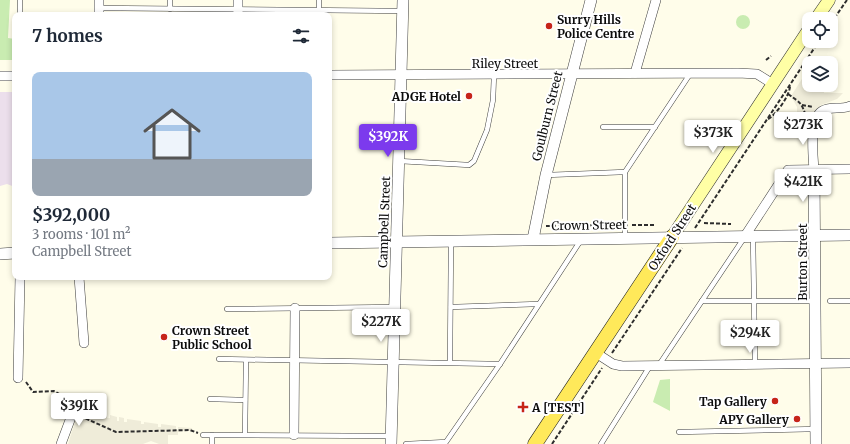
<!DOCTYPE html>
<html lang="en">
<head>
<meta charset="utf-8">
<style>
  :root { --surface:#fff; --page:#f6f6f7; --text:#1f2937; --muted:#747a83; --line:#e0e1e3; --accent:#7c3aed }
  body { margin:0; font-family:Merriweather,serif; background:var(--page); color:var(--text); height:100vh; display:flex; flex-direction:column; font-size:15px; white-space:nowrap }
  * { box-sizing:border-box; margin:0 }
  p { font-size:13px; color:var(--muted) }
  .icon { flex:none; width:22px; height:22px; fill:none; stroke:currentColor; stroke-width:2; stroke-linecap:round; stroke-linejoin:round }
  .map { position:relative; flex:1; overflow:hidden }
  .side { position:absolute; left:12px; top:12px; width:320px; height:268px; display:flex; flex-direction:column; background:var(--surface); border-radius:8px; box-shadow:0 2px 6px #0003 }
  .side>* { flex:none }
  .tools { position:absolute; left:802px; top:12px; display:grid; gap:8px }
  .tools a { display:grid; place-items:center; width:36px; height:36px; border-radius:8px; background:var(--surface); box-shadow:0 2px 6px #0003; font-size:20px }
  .price { position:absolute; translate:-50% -34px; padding:0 9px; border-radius:4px; background:#fff; color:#222; font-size:13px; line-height:26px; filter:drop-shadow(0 1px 2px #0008) }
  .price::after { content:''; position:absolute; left:50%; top:24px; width:12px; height:9px; margin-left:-6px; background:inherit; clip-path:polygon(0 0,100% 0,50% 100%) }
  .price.selected { background:var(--accent); color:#fff }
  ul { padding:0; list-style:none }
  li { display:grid; align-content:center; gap:8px; height:212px; padding:0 20px }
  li+li { border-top:1px solid var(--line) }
  li span { display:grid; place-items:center; height:124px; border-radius:8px; color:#555 }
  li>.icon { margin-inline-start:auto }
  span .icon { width:72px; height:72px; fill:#fffc; stroke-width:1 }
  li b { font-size:17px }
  h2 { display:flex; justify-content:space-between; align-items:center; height:48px; padding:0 20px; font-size:17px }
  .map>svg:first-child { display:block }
  .industrial { fill:#ecdfec }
  .green { fill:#c9ecb1 }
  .plaza { fill:#efecd9 }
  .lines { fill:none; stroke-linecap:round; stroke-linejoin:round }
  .service-casing { stroke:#3f3f3f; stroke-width:5.5 }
  .minor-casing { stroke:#3f3f3f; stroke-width:10 }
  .tertiary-casing { stroke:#3f3f3f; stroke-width:12 }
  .secondary-casing { stroke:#2e2e2e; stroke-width:13 }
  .primary-casing { stroke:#1d1d1d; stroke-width:15 }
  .path { stroke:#2e2e2e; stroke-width:2; stroke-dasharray:4 2; stroke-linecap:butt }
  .service { stroke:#fff; stroke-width:4.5 }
  .minor { stroke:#fff; stroke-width:9 }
  .tertiary { stroke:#fff; stroke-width:11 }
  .secondary { stroke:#ffffa5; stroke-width:12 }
  .primary { stroke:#ffe95a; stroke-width:14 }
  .poi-dot { fill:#c62419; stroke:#fff; stroke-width:1.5 }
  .labels { text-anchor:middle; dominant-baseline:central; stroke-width:4; stroke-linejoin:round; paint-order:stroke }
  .poi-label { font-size:12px; font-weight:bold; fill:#0c0c0c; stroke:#fff; text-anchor:start }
  .street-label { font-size:12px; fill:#0c0c0c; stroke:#fff }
</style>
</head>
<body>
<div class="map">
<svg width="850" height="444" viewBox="0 0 850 444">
  <rect width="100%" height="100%" fill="#fffdea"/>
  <polygon class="industrial" points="0,92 15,92 15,187 7,184 0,186"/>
  <g class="green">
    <polygon points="0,0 10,0 8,38 15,39 15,60 0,60"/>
    <circle cx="743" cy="22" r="7"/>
    <polygon points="670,379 670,411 653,402 660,380"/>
  </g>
  <g class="plaza">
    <polygon points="809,68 809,85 824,85 824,93 843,93 837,99 821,105 814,112 808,122 804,134 797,134 797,107 791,96"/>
    <polygon points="80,406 88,408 86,412 88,413 90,409 107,414 107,418 110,418 110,415 117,417 117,421 119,421 119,417 124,418 124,422 127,422 127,419 141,421 141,424 144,424 144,422 158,424 158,427 161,427 161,424 176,426 176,430 178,430 178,427 192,428 192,430 189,431 188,430 178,432 178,435 168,435 168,444 159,444 151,441 143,444 68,444"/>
  </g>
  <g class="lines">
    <defs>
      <g id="service">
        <polyline points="170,0 170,9"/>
        <polyline points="99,8 402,11"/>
        <polyline points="319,10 319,0"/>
        <polyline points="20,15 20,0"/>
        <polyline points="603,127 655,127"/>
        <polyline points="399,161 469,165 474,161 487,130 493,100 494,75"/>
        <polyline points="547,175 625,172"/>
        <polyline points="753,236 755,364"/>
        <polyline points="625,238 625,172 690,74"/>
        <polyline points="702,301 815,301"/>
        <polyline points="830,301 850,301"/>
        <polyline points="451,307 538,304"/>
        <polyline points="227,309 394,307"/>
        <polyline points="219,359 500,364"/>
        <polyline points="450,362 451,242"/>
        <polyline points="659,365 744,238"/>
        <polyline points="210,399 245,400"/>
        <polyline points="679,432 816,429"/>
        <polyline points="245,434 246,360"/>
        <polyline points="203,435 391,436"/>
        <polyline points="212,444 212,435"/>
        <polyline points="406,444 446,442 500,364 581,240"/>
        <polyline points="601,444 650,366"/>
      </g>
      <g id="minor">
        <polyline points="99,15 99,0"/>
        <polyline points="238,15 238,0"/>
        <polyline points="635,73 656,0"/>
        <polyline points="329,75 738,73 757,74 773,84"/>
        <polyline points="0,76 15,76"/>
        <path d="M814 170C813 156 809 119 822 111 830 106 841 110 850 106"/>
        <polyline points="745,236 788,170 850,169"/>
        <polyline points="79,277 84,343"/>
        <polyline points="596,353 613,364 622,366 850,363"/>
        <polyline points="18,378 20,277"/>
        <polyline points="294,435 295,308"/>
        <polyline points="61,444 76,404"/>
      </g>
      <g id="tertiary">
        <polyline points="814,170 816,444"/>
        <polyline points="533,239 546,175 591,0"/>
        <polyline points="329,243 850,235"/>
        <polyline points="0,254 15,253"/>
        <polyline points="391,444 403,0"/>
      </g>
      <g id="secondary">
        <polyline points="816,19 829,0"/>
        <polyline points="672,237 809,29"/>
      </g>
      <polyline id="primary" points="535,444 672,237"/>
    </defs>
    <use href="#service" class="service-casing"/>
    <use href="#minor" class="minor-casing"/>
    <use href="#tertiary" class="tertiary-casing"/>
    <use href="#secondary" class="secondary-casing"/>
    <use href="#primary" class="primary-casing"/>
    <g class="path">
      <polyline points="831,23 847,0"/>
      <polyline points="766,60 771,56"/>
      <path d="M788 94C802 104 801 102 807 119"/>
      <polyline points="802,105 813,107"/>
      <path d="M768 119C776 115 790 95 790 86"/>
      <polyline points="704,223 731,224"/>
      <polyline points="632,225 656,225"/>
      <polyline points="546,226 619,225"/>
      <polyline points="695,228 819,41"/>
      <polyline points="612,353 682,248"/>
      <polyline points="26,382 33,392 54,391 68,399"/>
      <polyline points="80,416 116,432 190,430 198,433"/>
      <polyline points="552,444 602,368"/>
    </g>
    <use href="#service" class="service"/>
    <use href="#minor" class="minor"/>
    <use href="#tertiary" class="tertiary"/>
    <use href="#secondary" class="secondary"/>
    <use href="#primary" class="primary"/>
  </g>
  <g class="poi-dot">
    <circle cx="549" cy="26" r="4"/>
    <circle cx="469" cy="96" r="4"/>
    <circle cx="164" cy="337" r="4"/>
    <circle cx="775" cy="401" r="4"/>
    <path d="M521 401h4v4h4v4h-4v4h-4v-4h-4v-4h4z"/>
    <circle cx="797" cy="419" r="4"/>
  </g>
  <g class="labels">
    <g class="poi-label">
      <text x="557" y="19">Surry Hills<tspan x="557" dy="14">Police Centre</tspan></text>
      <text x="461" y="96" text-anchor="end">ADGE Hotel</text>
      <text x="172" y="330">Crown Street<tspan x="172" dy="14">Public School</tspan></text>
      <text x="767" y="401" text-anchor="end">Tap Gallery</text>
      <text x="532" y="407">A [TEST]</text>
      <text x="789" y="419" text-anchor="end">APY Gallery</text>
    </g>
    <g class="street-label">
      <text x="505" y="63">Riley Street</text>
      <text transform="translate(547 116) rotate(-76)">Goulburn Street</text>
      <text transform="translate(384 222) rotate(-88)">Campbell Street</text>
      <text transform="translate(589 225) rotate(-1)">Crown Street</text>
      <text transform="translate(672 237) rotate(-57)">Oxford Street</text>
      <text transform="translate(802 262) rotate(-90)">Burton Street</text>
    </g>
  </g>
</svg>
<div class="tools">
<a><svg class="icon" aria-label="locate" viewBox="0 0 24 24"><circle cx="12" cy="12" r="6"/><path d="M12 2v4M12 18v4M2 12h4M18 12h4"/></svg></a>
<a><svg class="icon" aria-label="layers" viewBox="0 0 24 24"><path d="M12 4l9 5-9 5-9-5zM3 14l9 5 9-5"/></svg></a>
</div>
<b class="price" style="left:803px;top:146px">$273K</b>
<b class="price" style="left:713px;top:154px">$373K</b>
<b class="price selected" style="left:388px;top:158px">$392K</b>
<b class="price" style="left:803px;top:203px">$421K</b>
<b class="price" style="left:381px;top:343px">$227K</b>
<b class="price" style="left:750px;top:354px">$294K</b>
<b class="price" style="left:79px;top:427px">$391K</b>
<section class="side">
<h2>7 homes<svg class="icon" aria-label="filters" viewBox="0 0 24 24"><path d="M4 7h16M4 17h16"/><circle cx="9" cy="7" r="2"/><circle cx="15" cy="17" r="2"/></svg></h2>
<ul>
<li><span style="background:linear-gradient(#a9c7e8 70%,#9aa5b1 0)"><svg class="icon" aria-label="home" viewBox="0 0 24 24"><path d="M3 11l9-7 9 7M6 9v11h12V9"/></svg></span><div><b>$392,000</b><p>3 rooms · 101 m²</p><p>Campbell Street</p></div></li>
</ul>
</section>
</div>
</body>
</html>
